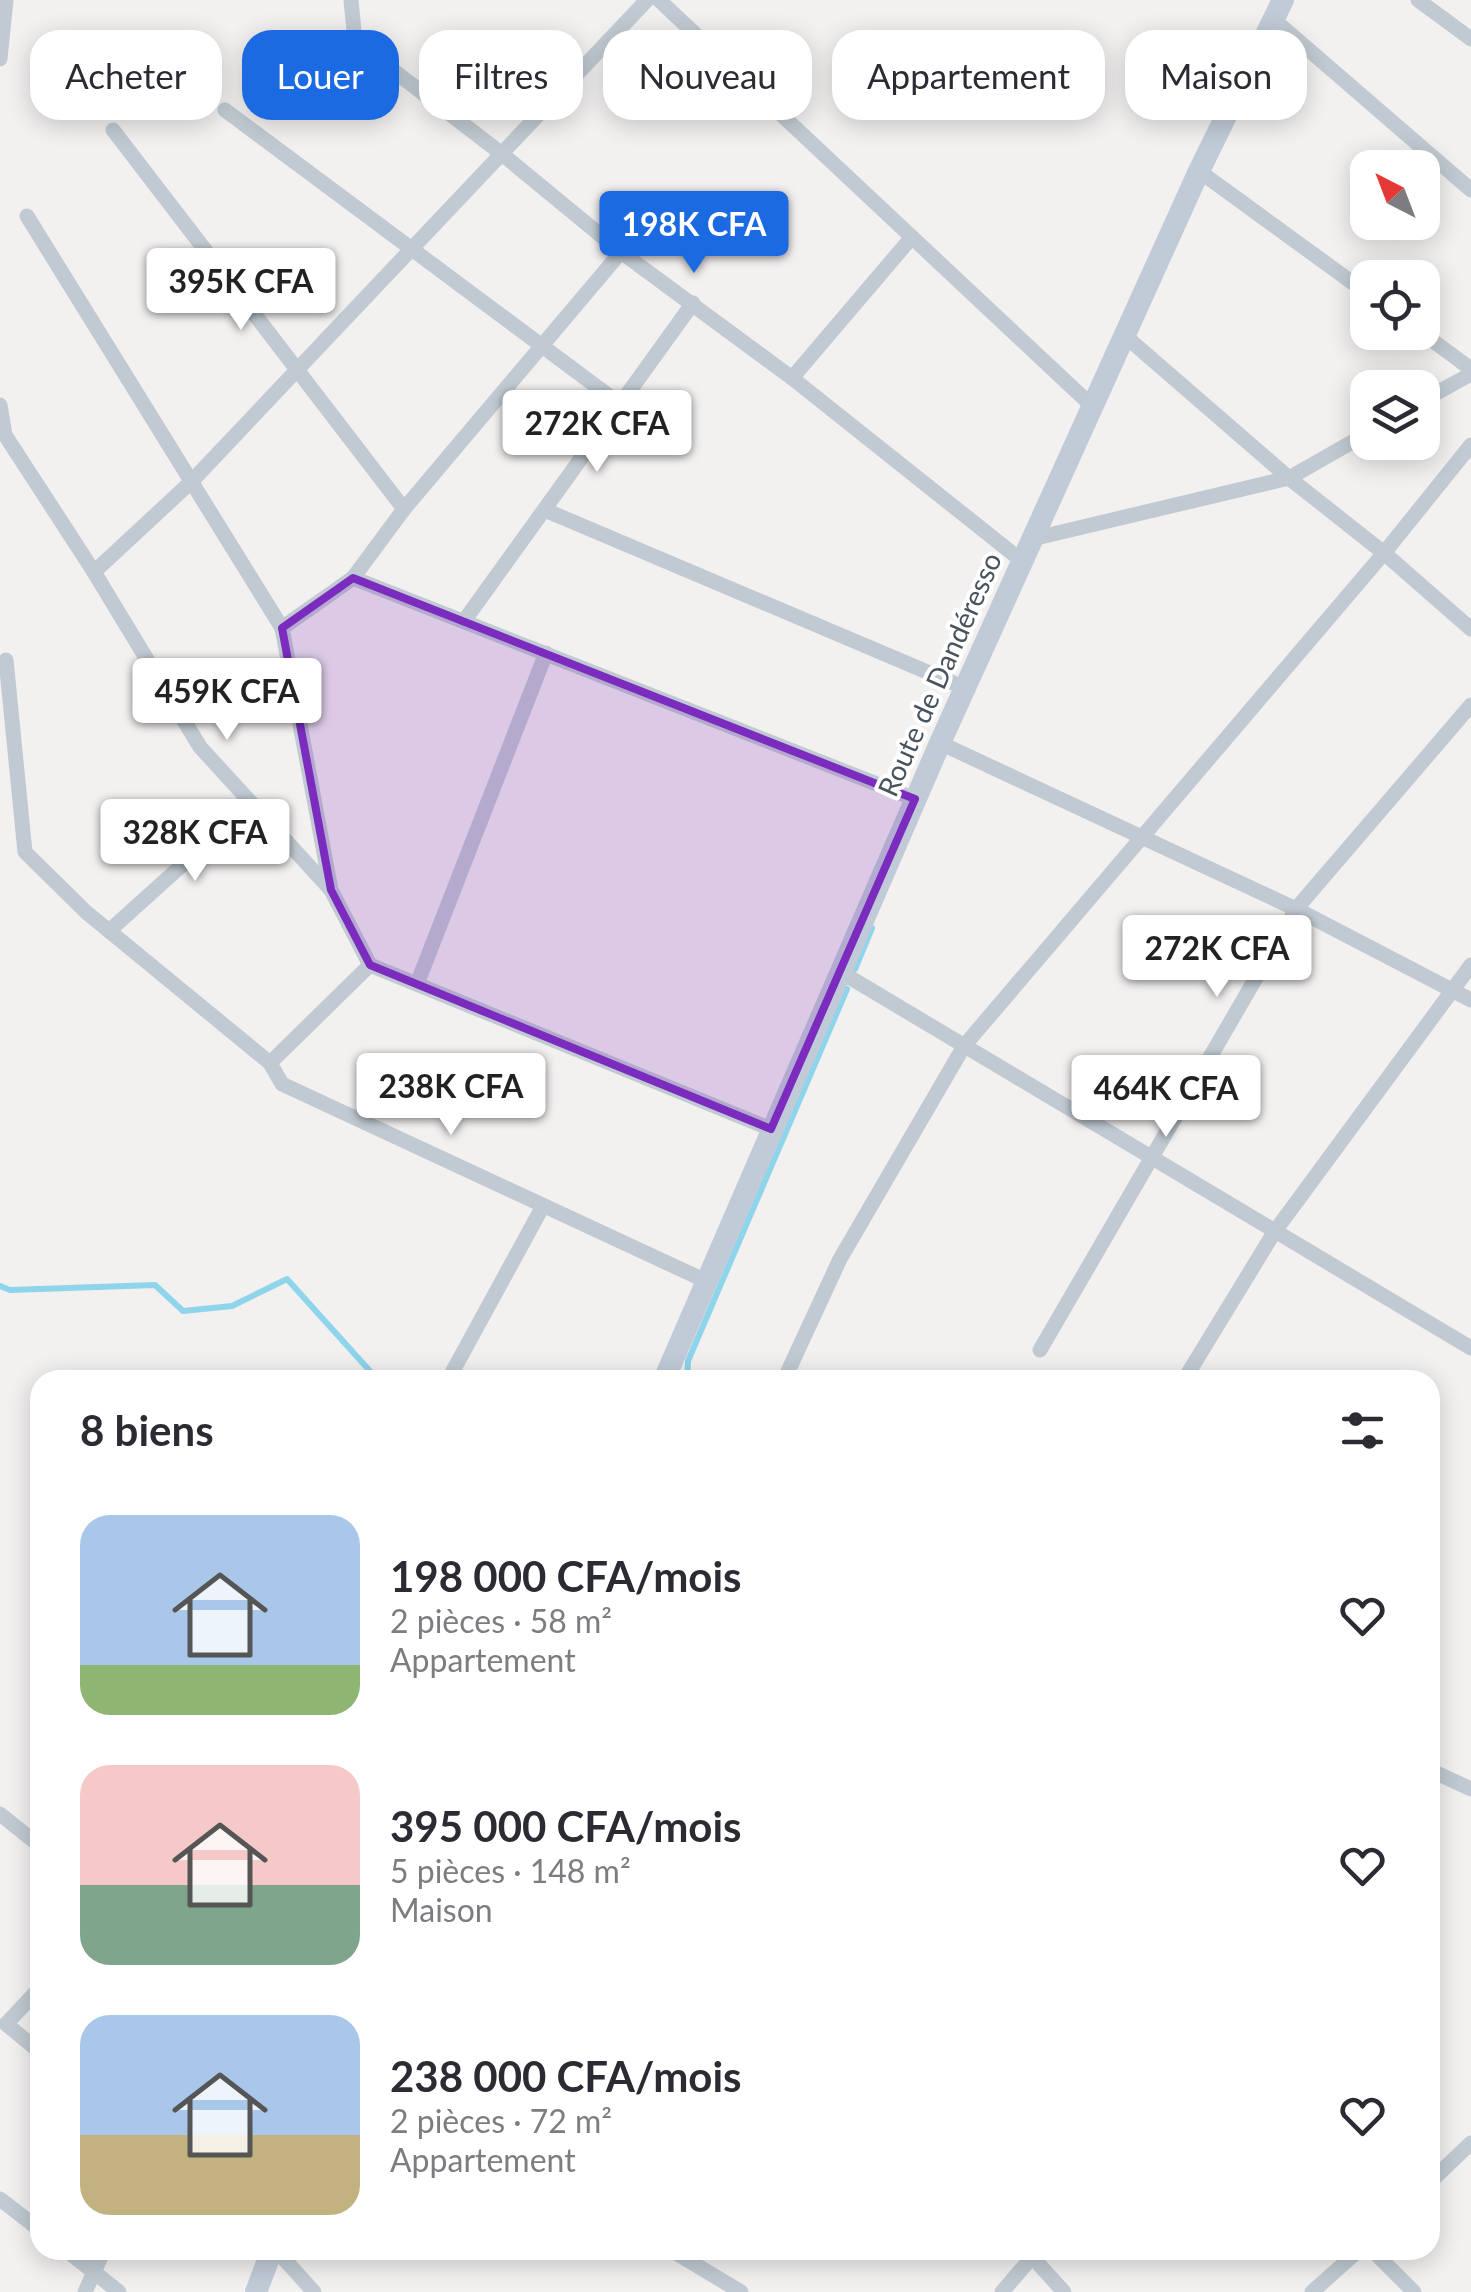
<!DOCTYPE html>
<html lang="fr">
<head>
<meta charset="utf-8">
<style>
  :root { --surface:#fff; --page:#f7f7f7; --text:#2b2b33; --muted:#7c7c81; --accent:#1c6ae1 }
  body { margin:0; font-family:Lato,sans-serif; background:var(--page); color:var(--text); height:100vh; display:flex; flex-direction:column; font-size:38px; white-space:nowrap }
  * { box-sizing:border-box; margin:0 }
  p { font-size:32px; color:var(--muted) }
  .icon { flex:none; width:55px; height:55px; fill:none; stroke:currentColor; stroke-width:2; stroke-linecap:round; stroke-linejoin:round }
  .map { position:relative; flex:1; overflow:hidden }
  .panel { position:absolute; left:30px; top:1370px; width:1410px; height:890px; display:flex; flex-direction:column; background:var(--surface); border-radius:30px; box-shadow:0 5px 25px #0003 }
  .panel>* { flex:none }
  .top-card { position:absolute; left:30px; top:30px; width:1412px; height:90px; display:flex; gap:20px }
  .needle { width:65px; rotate:318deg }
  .tools { position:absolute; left:1350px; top:150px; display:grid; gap:20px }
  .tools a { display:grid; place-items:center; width:90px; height:90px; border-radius:20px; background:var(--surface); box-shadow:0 5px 25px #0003; font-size:50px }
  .price { position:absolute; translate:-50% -85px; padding:0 22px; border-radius:10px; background:#fff; color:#222; font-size:32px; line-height:65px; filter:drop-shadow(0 2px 5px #0008) }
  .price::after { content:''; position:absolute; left:50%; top:60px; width:30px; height:22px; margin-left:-15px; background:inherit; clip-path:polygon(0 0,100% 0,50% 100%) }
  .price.active { background:var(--accent); color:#fff }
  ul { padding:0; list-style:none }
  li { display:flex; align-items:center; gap:30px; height:250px; padding:0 50px }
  li span { display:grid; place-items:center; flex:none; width:280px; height:200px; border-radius:30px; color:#555 }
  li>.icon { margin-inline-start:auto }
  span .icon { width:120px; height:120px; fill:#fffc; stroke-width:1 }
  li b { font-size:42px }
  h2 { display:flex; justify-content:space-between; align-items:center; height:120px; padding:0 50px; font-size:42px }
  .pill { padding:0 35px; border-radius:30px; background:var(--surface); box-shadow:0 5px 25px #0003; font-size:35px; line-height:90px }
  .pill.active { background:var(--accent); color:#fff }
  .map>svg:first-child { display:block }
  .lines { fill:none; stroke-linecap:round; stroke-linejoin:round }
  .stream { stroke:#8ed4eb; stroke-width:6 }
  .street { stroke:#c1cad2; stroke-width:15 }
  .secondary { stroke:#c1cbd7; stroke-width:22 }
  .marked { fill:#7b2cbf; fill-opacity:0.2; stroke:#7b2cbf; stroke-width:8; stroke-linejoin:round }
  .labels { text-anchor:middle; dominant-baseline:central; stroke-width:8; stroke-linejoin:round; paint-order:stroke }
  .street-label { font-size:28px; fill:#48535e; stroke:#fff }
</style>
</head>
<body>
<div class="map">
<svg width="1471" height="2292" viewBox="0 0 1471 2292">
  <rect width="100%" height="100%" fill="#f3f0f0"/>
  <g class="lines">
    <g class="stream">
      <polyline points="855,969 872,928"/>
      <polyline points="0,1286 10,1290 155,1285 183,1311 232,1306 287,1279 378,1380"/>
      <polyline points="687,1380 688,1361 847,989"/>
    </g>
    <g class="street">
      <polyline points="351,0 355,41 502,154 621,252 792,378 1022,561"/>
      <polyline points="659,0 1092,406"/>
      <polyline points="1418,0 1471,39"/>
      <polyline points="1273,19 1471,190"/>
      <polyline points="0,59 6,0"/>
      <polyline points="225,110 620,404"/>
      <polyline points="113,130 404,509"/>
      <polyline points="1199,171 1368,294"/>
      <polyline points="27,216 282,628"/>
      <polyline points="621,252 404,509 353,578 915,799"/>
      <polyline points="1421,332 1471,369"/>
      <polyline points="1124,335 1289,478 1368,433"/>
      <polyline points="792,378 912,237"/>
      <polyline points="1422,401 1471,374"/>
      <polyline points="0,405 5,435 94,572 200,747 331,890 282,628 353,578"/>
      <polyline points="545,510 965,688"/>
      <polyline points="1032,539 1289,478 1384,553 1471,629"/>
      <polyline points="94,572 192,481 647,0"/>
      <polyline points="464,621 693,303"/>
      <polyline points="6,660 25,852 86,912 270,1063"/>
      <polyline points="940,743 1296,909 1471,1000"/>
      <polyline points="331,890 370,965 771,1129"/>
      <polyline points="109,931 251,803"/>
      <polyline points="370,965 270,1063 282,1084 706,1281"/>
      <polyline points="839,971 1471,1348"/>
      <polyline points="417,984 546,653"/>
      <polyline points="1040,1350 1296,909 1471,705"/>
      <polyline points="448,1380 543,1206"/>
      <polyline points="784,1380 840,1259 964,1046 1384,553 1471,445"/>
      <polyline points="1184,1380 1275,1231 1471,965"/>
      <polyline points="1430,1770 1471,1789"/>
      <polyline points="0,1814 40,1846"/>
      <polyline points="40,1988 6,2024 40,2052"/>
      <polyline points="1430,2182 1471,2143"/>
      <polyline points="0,2199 40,2230"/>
      <polyline points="66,2250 119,2292"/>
      <polyline points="276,2250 314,2292"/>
      <polyline points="671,2250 741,2292"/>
      <polyline points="1026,2250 1064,2292"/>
      <polyline points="1372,2250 1414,2292"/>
      <polyline points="85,2292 104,2250"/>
      <polyline points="1002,2292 1038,2250"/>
      <polyline points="1312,2292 1359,2250"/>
    </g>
    <g class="secondary">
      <polyline points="664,1380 940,743 1199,171 1283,0"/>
      <polyline points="256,2292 272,2250"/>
    </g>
  </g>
  <path class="marked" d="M353 578 915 799 771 1129 370 965 331 890 282 628Z"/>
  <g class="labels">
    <g class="street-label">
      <text transform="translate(939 674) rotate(-66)">Route de Dandéresso</text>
    </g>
  </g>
</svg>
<div class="tools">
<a><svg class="needle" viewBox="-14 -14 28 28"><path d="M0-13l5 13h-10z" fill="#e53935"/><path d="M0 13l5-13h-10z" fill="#7c7c81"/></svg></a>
<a><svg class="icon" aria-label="locate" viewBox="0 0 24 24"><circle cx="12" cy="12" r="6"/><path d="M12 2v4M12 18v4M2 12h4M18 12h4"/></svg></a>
<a><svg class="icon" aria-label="layers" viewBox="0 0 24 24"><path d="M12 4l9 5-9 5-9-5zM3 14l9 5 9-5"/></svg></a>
</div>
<b class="price active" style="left:694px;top:276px">198K CFA</b>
<b class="price" style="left:241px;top:333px">395K CFA</b>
<b class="price" style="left:597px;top:475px">272K CFA</b>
<b class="price" style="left:227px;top:743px">459K CFA</b>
<b class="price" style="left:195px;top:884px">328K CFA</b>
<b class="price" style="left:1217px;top:1000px">272K CFA</b>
<b class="price" style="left:451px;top:1138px">238K CFA</b>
<b class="price" style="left:1166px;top:1140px">464K CFA</b>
<div class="top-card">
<a class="pill">Acheter</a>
<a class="pill active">Louer</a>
<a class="pill">Filtres</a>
<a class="pill">Nouveau</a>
<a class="pill">Appartement</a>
<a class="pill">Maison</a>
</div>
<section class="panel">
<h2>8 biens<svg class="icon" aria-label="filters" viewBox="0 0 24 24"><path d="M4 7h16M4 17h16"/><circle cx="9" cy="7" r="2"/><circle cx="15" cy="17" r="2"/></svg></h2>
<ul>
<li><span style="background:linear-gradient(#a9c7e8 75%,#8fb573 0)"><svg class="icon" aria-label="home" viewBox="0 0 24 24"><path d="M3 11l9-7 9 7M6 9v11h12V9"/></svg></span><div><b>198 000 CFA/mois</b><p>2 pièces · 58 m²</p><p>Appartement</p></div><svg class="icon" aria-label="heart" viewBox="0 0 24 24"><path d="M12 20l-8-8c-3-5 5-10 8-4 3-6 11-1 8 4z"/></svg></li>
<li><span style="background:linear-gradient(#f6c9c9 60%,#7fa58c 0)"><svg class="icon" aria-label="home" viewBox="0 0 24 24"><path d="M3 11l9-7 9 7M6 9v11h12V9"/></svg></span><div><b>395 000 CFA/mois</b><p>5 pièces · 148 m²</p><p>Maison</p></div><svg class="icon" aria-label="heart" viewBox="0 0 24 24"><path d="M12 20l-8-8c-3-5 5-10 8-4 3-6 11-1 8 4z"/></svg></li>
<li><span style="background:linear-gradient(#a9c7e8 60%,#c2b280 0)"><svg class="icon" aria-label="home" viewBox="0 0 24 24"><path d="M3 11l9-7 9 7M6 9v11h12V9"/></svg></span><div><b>238 000 CFA/mois</b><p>2 pièces · 72 m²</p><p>Appartement</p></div><svg class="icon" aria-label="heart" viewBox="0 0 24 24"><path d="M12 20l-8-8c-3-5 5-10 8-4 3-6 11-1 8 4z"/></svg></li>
</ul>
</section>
</div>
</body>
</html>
